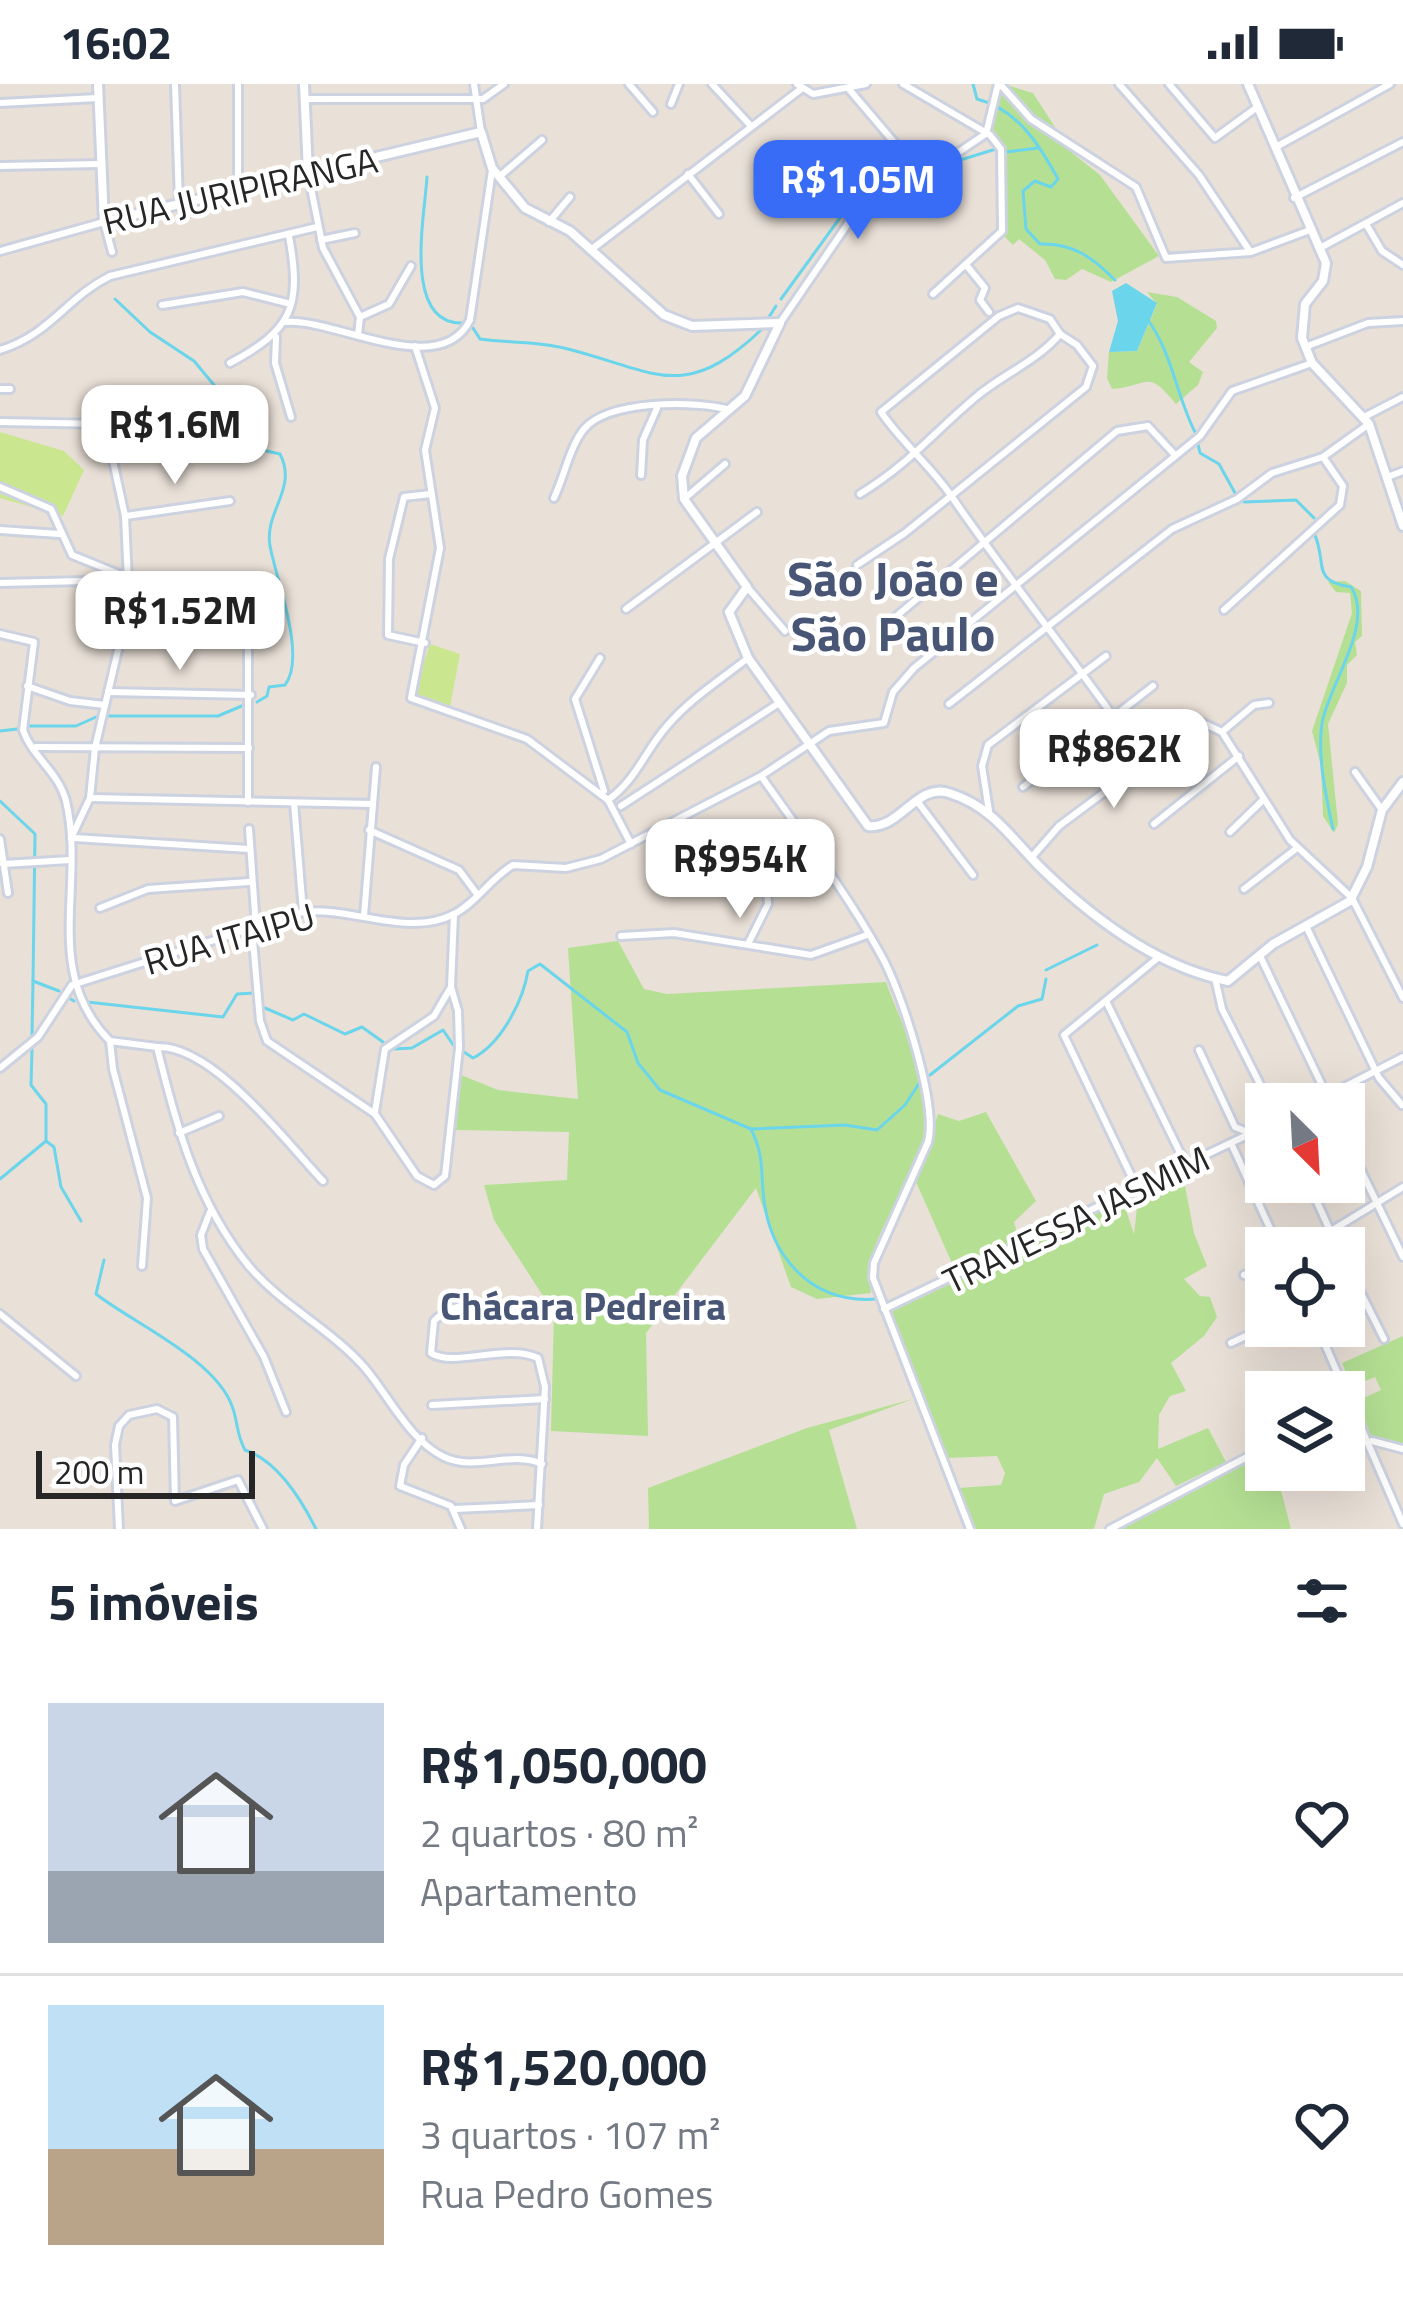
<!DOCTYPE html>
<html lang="pt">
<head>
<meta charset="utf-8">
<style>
  :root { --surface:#fff; --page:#f6f6f7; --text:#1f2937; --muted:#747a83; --line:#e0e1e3; --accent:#386cf6 }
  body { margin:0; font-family:"Titillium Web",sans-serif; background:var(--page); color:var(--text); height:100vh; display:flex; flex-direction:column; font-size:45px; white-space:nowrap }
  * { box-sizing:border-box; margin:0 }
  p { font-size:39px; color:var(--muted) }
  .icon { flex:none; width:66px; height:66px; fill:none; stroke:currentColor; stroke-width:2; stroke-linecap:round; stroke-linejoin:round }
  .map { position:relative; height:1445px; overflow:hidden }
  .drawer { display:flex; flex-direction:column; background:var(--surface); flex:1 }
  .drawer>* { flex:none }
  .needle { width:78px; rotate:156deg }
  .tools { position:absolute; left:1245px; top:999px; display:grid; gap:24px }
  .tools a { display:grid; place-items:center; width:120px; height:120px; border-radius:0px; background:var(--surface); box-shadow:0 12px 48px #0002; font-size:60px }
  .scale { position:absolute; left:36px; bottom:30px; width:219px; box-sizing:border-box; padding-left:12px; border:6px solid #262626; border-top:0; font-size:33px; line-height:42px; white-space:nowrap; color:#262626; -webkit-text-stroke:9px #fff; paint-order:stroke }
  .price { position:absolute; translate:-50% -102px; padding:0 27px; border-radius:24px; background:#fff; color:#222; font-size:39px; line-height:78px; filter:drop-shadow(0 3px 6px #0008) }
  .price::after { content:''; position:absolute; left:50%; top:72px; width:36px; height:27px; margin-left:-18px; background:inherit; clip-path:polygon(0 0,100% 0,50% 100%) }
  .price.active { background:var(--accent); color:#fff }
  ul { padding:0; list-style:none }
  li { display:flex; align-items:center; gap:36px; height:300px; padding:0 48px }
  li+li { border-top:3px solid var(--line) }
  li span { display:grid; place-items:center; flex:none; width:336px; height:240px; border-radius:0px; color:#555 }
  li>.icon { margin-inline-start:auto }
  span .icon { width:144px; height:144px; fill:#fffc; stroke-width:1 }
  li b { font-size:51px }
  h2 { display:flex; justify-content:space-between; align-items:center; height:144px; padding:0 48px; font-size:51px }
  .status { display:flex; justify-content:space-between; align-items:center; height:84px; padding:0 60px; background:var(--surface); direction:ltr }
  .status svg { height:33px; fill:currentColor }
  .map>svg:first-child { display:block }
  .green { fill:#b5e094 }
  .pitch { fill:#cae78f }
  .water { fill:#6ad5eb }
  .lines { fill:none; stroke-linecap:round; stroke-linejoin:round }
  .stream { stroke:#6ad5eb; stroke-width:3 }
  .minor-casing { stroke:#cdd2e0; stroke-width:12 }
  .tertiary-casing { stroke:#cdd2e0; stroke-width:14 }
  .minor { stroke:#fff; stroke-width:6 }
  .tertiary { stroke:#fff; stroke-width:8 }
  .labels { text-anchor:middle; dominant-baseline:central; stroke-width:9; stroke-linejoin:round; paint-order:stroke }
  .street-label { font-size:36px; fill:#262626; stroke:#fff }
  .neighbourhood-label { font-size:39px; font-weight:bold; fill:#485575; stroke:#fff }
  .district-label { font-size:48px; font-weight:bold; fill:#485575; stroke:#fff }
</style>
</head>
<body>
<div class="status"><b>16:02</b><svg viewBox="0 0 49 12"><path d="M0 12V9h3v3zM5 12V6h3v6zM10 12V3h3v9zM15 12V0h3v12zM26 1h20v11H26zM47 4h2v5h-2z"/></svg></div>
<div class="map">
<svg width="1403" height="1445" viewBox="0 0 1403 1445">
  <rect width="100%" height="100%" fill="#e9e0d7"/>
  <g class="green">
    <polygon points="1003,0 1033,9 1071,68 1100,91 1159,172 1111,198 1082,185 1066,196 1055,195 1045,176 1019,155 1013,161 1003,151 1003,65 992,45"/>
    <path d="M1147 208 1177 213 1216 237 1217 244 1189 278 1203 288 1198 301 1176 320C1146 284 1151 302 1112 305L1107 294 1109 268 1137 267 1157 220Z"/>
    <polygon points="1345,497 1361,507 1362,552 1355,558 1357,571 1347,581 1347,599 1328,640 1338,740 1334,749 1323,732 1321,682 1312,647 1352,529 1350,509 1336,508 1328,498"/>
    <path d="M618 857 644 905 667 910 886 898C900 938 928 990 928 1033 928 1096 859 1146 871 1209L817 1215 791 1203 756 1104 646 1249 648 1352 551 1347 554 1229 494 1136 484 1101 567 1096 569 1048 456 1046 461 991 498 1006 578 1015 568 864Z"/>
    <polygon points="986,1028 1036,1117 1014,1138 1019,1156 955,1186 916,1098 938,1030 959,1037"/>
    <polygon points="1182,1086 1194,1149 1207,1182 1184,1195 1200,1212 1210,1213 1217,1233 1204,1252 1171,1279 1186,1307 1170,1312 1159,1331 1158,1365 1208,1344 1226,1378 1176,1402 1157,1374 1139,1398 1104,1410 1094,1445 975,1445 959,1404 1001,1401 1005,1389 997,1372 948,1374 890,1227 1017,1170 1033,1157 1122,1114 1134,1150 1139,1106"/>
    <polygon points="1403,1252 1403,1361 1372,1354 1357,1317 1381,1306 1375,1293 1352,1303 1342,1279"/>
    <polygon points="913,1315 829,1346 857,1445 649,1445 648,1404 807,1344"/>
    <polygon points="1263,1368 1266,1386 1276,1387 1291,1445 1117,1445"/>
  </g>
  <g class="pitch">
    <polygon points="0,348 64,367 84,386 63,432 0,414"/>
    <polygon points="430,560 460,570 450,623 413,612"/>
  </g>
  <polygon class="water" points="1126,199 1157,219 1137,267 1109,268 1118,237 1112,207"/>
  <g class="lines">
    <g class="stream">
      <path d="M973 0 977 15C1017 25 1039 60 1058 95L1051 103 1035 97 1023 107 1026 145 1040 160C1073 159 1092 173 1115 196"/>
      <polyline points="1006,68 1038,64"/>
      <polyline points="931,85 996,65"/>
      <path d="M427 93C425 130 402 240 462 239"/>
      <polyline points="896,97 922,88"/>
      <polyline points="115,215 150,248 194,277 214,301"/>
      <polyline points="781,215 842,131 839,118 827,121 809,111 824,79 865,69 889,86"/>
      <polyline points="769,233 776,222"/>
      <path d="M1148 236C1173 271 1176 311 1195 348"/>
      <path d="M473 244 480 255C507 259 537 257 564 264 654 286 682 321 761 246"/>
      <path d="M219 308 262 366 280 370C298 405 264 427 270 462 276 495 307 573 285 601L269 603 267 612 257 618"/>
      <polyline points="1198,360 1200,369 1219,380 1235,409"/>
      <polyline points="1244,418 1296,416 1314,434"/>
      <path d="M1314 449C1328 479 1310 497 1351 503 1375 540 1329 600 1322 639 1317 671 1326 713 1333 745"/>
      <polyline points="108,632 218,632 244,621"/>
      <polyline points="28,642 76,642 96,633"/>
      <polyline points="0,647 17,645"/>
      <polyline points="0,717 35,750 33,897"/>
      <polyline points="1046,886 1097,861"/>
      <polyline points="69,914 74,917"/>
      <polyline points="87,918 223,933 237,910 254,909"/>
      <polyline points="265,924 293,936 304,930 345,950 362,943 383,958"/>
      <polyline points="32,951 33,897 59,907"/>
      <polyline points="393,965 412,964 443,946 454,962"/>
      <path d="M464 968 473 974C501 960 523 917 528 887L540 880 627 948 638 979 660 1006 751 1045 845 1041 877 1046 905 1021 920 998"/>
      <polyline points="930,991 1018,922 1042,915 1046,895"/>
      <path d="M751 1045C763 1070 761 1081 763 1107 768 1172 811 1220 876 1215"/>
      <polyline points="46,1057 54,1063 61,1103 81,1137"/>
      <polyline points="0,1095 46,1057 46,1020 31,1001 32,966"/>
      <path d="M104 1176 96 1210C133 1239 215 1275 232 1322 238 1337 236 1350 245 1366 278 1377 301 1415 316 1445"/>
    </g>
    <defs>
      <g id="minor">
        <polyline points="175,0 179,118"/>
        <polyline points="474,0 481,48"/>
        <polyline points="629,0 653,28"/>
        <polyline points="712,0 750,41"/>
        <polyline points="797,0 813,10 866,0"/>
        <polyline points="903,0 990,51 1001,65 1002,147 933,210"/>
        <polyline points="1000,0 1031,35 1136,103 1166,174 1251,168 1310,146"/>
        <polyline points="1119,0 1199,91 1249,166"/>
        <polyline points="1169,0 1215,54 1256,24"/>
        <polyline points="848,4 916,84"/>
        <polyline points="305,15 483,15 504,0"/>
        <polyline points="0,19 98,14"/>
        <polyline points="671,20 679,0"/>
        <polyline points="986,50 998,0"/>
        <polyline points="1276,63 1390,0"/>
        <polyline points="0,82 101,80"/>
        <polyline points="308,89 323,164 360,233 358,251"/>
        <polyline points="688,90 719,130"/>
        <polyline points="499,93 542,56"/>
        <polyline points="238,104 238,0"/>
        <polyline points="1294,114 1403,58"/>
        <polyline points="549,138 570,113"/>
        <polyline points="1366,140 1382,167 1403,181"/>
        <polyline points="321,156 355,149"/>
        <polyline points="1320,164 1403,119"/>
        <polyline points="592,165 801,5"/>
        <polyline points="0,167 104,138 112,168"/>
        <polyline points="967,182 985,204 980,216 989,228"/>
        <polyline points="162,221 243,208 287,219"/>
        <polyline points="360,233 389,220 411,182"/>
        <path d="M286 238C335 234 440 297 470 236L492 86"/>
        <polyline points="780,239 875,100 944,78 984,51"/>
        <polyline points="276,253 275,279 291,333"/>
        <polyline points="415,262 435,324 425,366 440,464 411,614 527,655 608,716"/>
        <polyline points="1305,263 1368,239 1403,237"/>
        <path d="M0 266C51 250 66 214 110 192L317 143"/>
        <path d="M230 279C292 246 302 223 289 152"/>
        <polyline points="0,305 10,305"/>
        <polyline points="1364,333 1403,313"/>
        <polyline points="0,338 105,340 153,334"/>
        <polyline points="641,391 643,356 657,324"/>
        <polyline points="1390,392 1403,387"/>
        <polyline points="0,403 51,425 72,471 146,501 201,505 222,516 248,562 248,718"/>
        <path d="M860 410C909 380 933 349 976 313 1003 290 1036 278 1060 250L1050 235 1018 224 999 232 881 328C901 358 931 382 952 413 1011 499 1078 580 1137 666"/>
        <path d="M554 414C564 393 570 362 584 345 608 316 696 316 730 326"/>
        <polyline points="684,415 725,380"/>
        <polyline points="126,432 230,417"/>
        <polyline points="0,446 59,450"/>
        <polyline points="857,481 905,449 1086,303 1093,282 1077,261 1060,250"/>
        <polyline points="0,499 127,496"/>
        <polyline points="147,502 177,556 230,554 242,548"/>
        <polyline points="747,503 785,547"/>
        <polyline points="626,525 757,428"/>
        <polyline points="1224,526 1340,421 1343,402 1323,373"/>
        <polyline points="893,535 1117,347 1148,342 1174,370"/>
        <path d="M0 550 34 558 23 646C32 673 58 687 66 717 86 801 41 888 110 957L157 963C176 1041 196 1117 248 1181 281 1221 331 1245 365 1284 388 1311 410 1357 444 1373 476 1388 510 1366 542 1380"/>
        <polyline points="425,559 388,551 389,475 404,413 431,410"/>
        <polyline points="600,574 575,615 604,707"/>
        <polyline points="27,602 70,617 105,621"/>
        <polyline points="108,608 251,611"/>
        <polyline points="949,620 1172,445 1237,415 1272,389 1323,373 1369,340"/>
        <polyline points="1222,648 1254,621 1269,619"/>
        <polyline points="36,663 249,664"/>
        <polyline points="1137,666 1161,664 1203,639 1222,648 1290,756 1352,814 1403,914"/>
        <polyline points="1355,688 1382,726"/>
        <path d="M761 692C802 750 847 809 881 871 901 906 938 1020 928 1058L874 1179 873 1194 970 1445"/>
        <polyline points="1023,703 1153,602"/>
        <polyline points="90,714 373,720"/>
        <polyline points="917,717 973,791"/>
        <polyline points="294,719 303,828"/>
        <polyline points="621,722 779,619"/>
        <polyline points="989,727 982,682 988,661 1106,572"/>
        <polyline points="1154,740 1239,672"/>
        <polyline points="249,745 256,843"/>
        <polyline points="369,746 459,786 477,810"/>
        <polyline points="1230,748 1262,717"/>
        <polyline points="71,754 90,714 95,664 129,519 125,432 105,340"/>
        <polyline points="74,754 249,765"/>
        <polyline points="0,755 8,809"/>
        <path d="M631 760 608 716C637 695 644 668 667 642 690 615 720 596 748 574"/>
        <polyline points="1031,774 1059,742 1137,684 1137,666"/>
        <polyline points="3,780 70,776"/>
        <polyline points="1244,805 1297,764"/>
        <polyline points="100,824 148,805 249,798"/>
        <polyline points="364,832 376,683"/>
        <polyline points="1306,842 1379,994 1402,1021"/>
        <polyline points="252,845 260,937 267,957 375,1030 417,1092 434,1101 445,1092 459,964 458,927 451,903 454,830"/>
        <polyline points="621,852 674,849 811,871 867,851"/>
        <polyline points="749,858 768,820 765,770 791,735"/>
        <polyline points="1260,872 1331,1020"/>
        <polyline points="1215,894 1222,925 1270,1020"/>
        <polyline points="1107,919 1186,1081"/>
        <polyline points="110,957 113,985 147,1114 142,1182"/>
        <path d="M158 963C214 962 286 1058 323 1097"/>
        <polyline points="1199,966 1235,1043 1250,1049"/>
        <path d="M0 984 38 953 72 901 303 828C351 822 408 854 454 830 476 819 491 794 513 781L566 784 601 775 761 692 829 647 884 639 893 608 914 584 1200 352 1232 307 1312 279"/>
        <polyline points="1311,1020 1403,973"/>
        <polyline points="375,1028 385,965 434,932 451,903"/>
        <polyline points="179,1049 219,1032"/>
        <polyline points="1344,1051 1403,1173"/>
        <polyline points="1232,1061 1279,1164"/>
        <polyline points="1308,1098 1338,1164"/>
        <polyline points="1136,1102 1064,951 1159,873"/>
        <polyline points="210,1128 201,1151 203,1165 264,1273 286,1328"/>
        <polyline points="1303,1164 1403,1103"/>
        <polyline points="1344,1175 1384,1255"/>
        <polyline points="1244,1191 1266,1180"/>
        <polyline points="884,1225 1266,1042"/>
        <path d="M530 1229C496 1224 460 1210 434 1237L431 1269C453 1284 507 1259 538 1274L545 1303 537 1445"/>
        <polyline points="0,1230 76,1292"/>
        <polyline points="1317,1242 1403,1440"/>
        <polyline points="1231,1259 1267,1242"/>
        <polyline points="432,1321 545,1315"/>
        <polyline points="422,1354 404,1381 400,1402 451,1422 461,1445"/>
        <polyline points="1372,1357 1403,1365"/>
        <polyline points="455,1425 539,1421"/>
        <polyline points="119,1445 115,1361 119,1342 129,1331 157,1325 173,1333 175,1417 238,1396 263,1445"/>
        <polyline points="1110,1445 1266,1363"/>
      </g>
      <g id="tertiary">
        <path d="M98 0 104 138 481 48 492 84 525 124 570 147 664 231 692 242 780 239 745 312 696 354 682 392 684 415 747 503 729 528 748 574 868 742C900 746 917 698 949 709 993 723 1010 753 1040 783 1091 833 1157 883 1228 897L1273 860 1350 817 1367 783 1382 726 1403 698"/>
        <polyline points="304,0 308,89"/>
        <polyline points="1248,0 1326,179 1323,197 1305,220 1302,254 1312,279 1369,340 1403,442"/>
      </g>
    </defs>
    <use href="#minor" class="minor-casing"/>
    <use href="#tertiary" class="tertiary-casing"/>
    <use href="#minor" class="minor"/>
    <use href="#tertiary" class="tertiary"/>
  </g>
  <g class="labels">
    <g class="street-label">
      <text transform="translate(240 106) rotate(-13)">RUA JURIPIRANGA</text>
      <text transform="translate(229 854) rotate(-16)">RUA ITAIPU</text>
      <text transform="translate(1076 1135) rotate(-26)">TRAVESSA JASMIM</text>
    </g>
    <g class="neighbourhood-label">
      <text x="583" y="1221">Chácara Pedreira</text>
    </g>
    <g class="district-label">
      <text x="893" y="494">São João e<tspan x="893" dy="55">São Paulo</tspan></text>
    </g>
  </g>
</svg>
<div class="tools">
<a><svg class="needle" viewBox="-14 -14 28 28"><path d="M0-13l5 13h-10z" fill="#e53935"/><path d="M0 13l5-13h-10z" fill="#747a83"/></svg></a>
<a><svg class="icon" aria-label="locate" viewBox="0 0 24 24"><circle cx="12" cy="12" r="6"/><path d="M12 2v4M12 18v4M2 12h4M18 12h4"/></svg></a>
<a><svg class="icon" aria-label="layers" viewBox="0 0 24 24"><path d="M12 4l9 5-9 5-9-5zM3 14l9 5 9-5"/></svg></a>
</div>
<div class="scale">200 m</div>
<b class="price active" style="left:858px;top:158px">R$1.05M</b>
<b class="price" style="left:175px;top:403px">R$1.6M</b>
<b class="price" style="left:180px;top:589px">R$1.52M</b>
<b class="price" style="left:1114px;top:727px">R$862K</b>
<b class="price" style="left:740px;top:837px">R$954K</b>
</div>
<section class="drawer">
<h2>5 imóveis<svg class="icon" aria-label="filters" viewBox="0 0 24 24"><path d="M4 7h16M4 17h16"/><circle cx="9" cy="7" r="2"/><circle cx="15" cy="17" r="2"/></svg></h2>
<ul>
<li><span style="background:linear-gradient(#c9d6e8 70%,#9aa5b1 0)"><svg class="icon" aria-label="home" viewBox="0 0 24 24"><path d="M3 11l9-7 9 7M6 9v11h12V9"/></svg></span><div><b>R$1,050,000</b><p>2 quartos · 80 m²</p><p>Apartamento</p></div><svg class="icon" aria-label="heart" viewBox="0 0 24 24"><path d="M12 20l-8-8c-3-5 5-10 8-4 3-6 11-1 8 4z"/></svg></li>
<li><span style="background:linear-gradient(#bfe0f5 60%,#b9a48a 0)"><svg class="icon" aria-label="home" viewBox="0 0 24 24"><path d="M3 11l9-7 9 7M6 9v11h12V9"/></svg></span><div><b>R$1,520,000</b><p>3 quartos · 107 m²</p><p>Rua Pedro Gomes</p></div><svg class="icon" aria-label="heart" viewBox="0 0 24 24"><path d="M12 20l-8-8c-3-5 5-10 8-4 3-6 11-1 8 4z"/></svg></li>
</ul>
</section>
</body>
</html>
